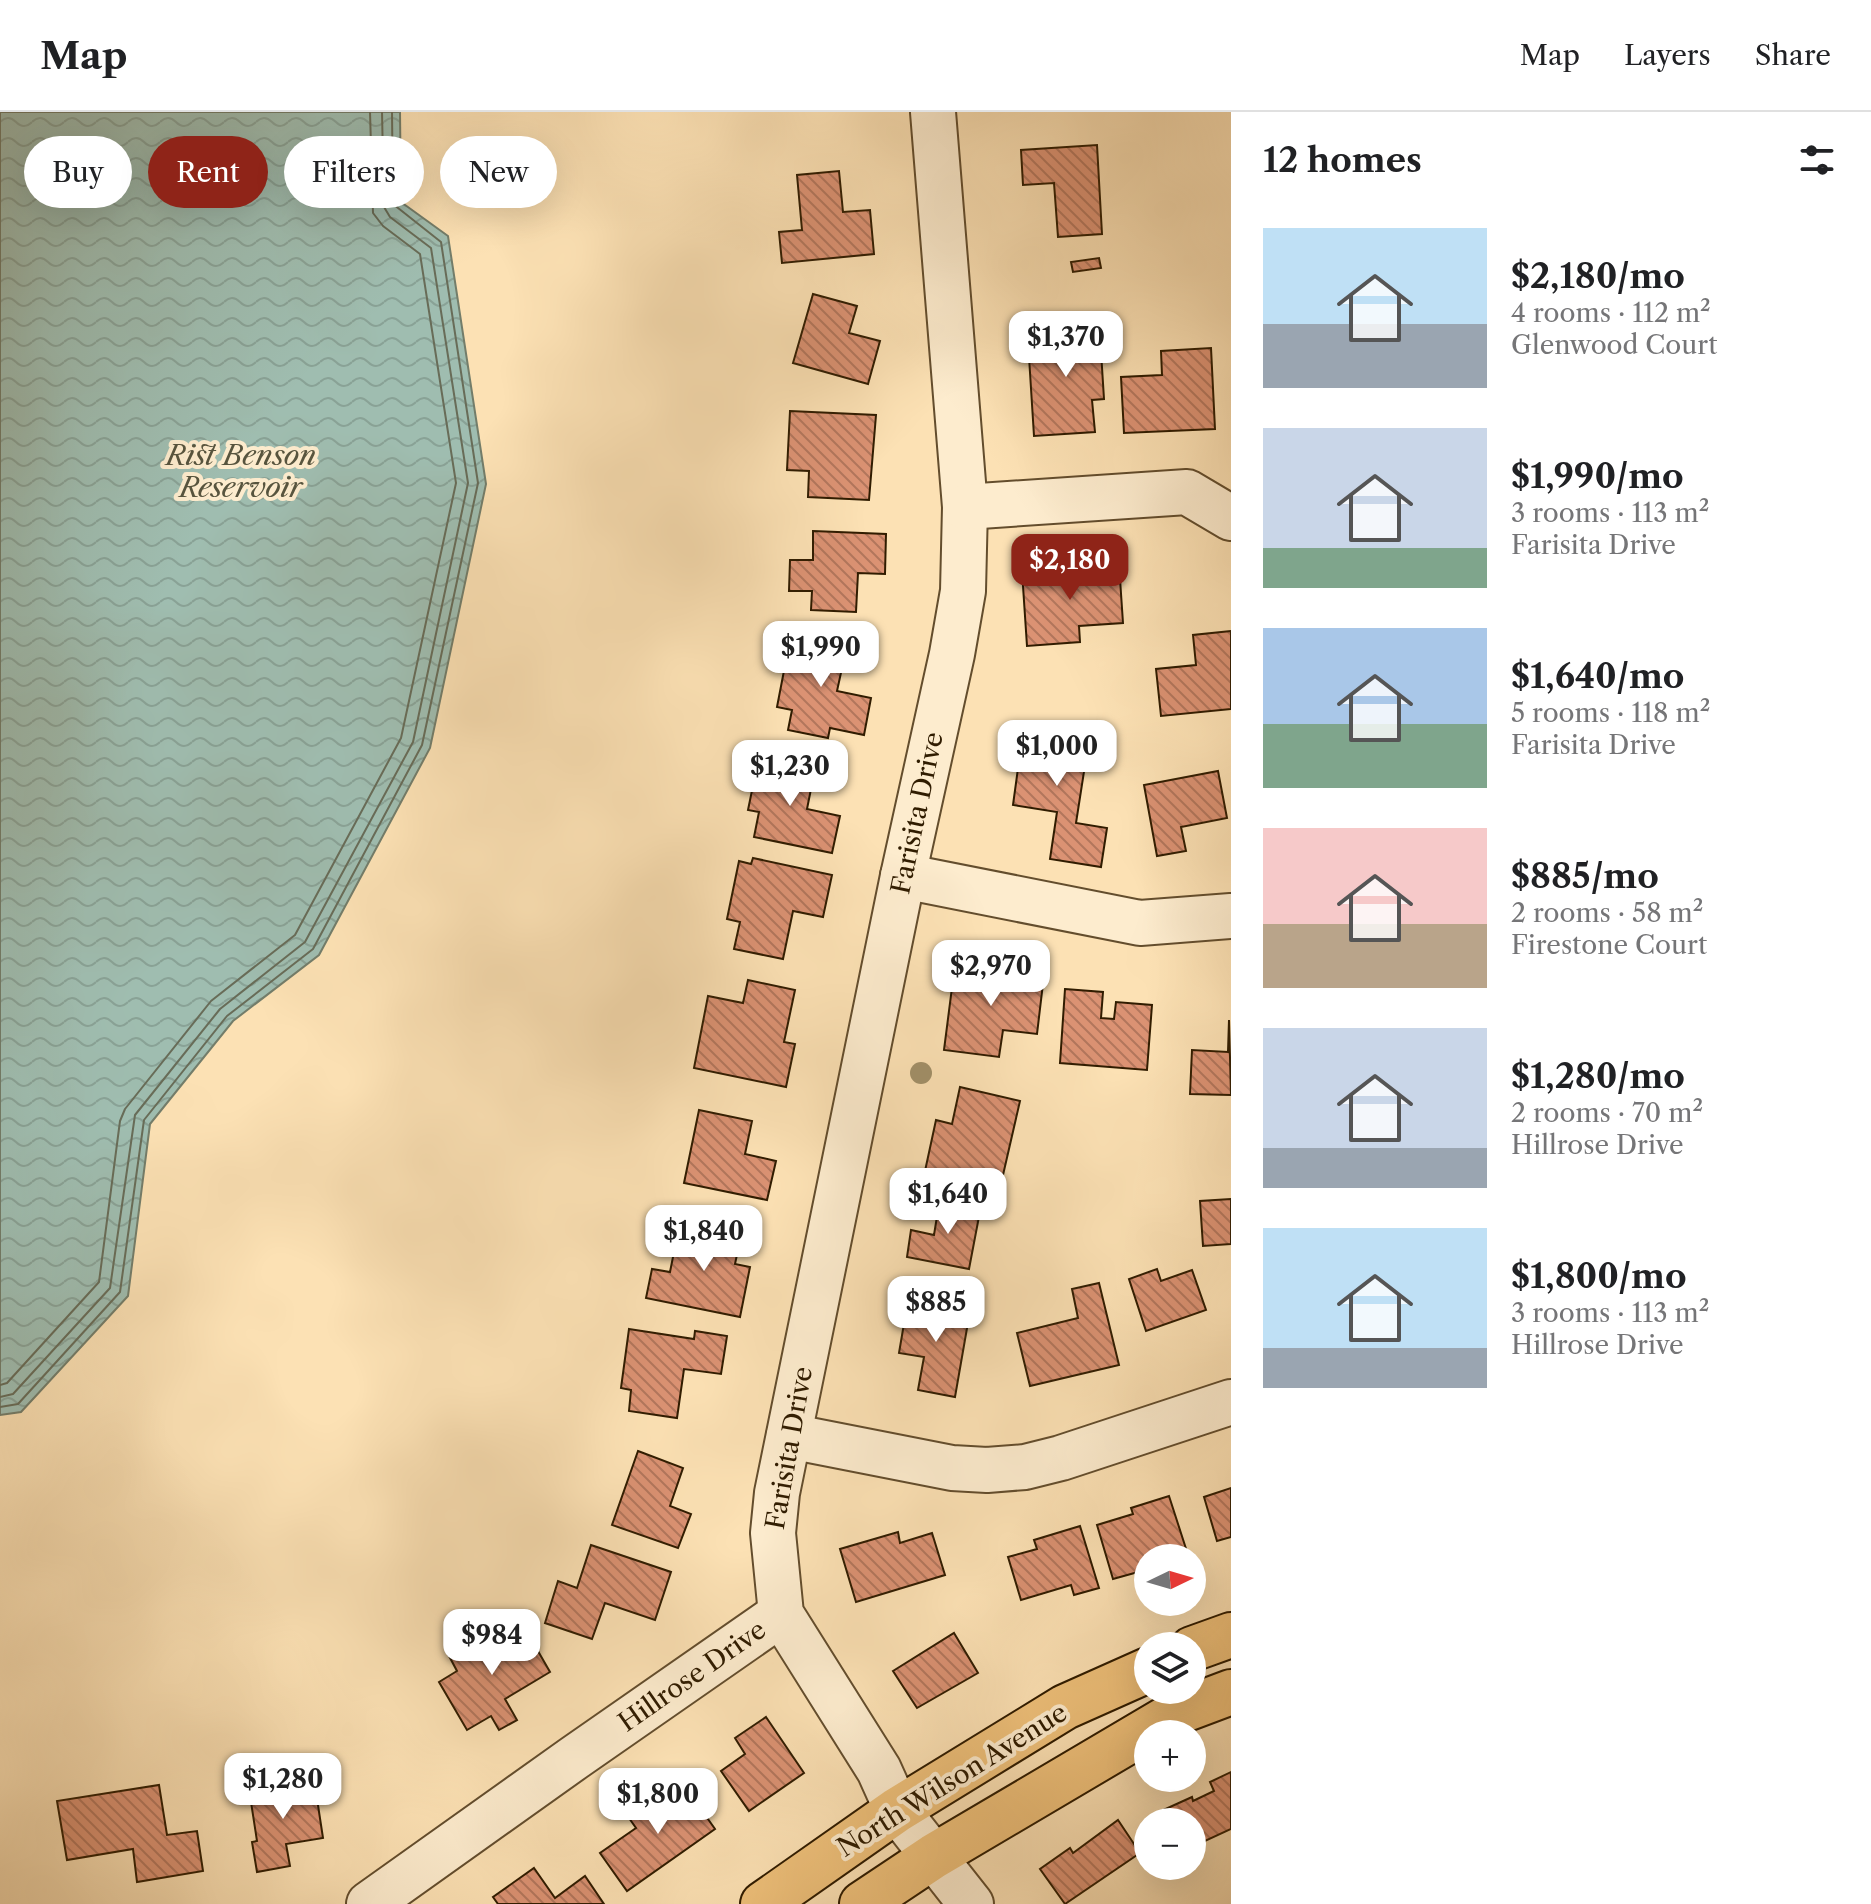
<!DOCTYPE html>
<html lang="en">
<head>
<meta charset="utf-8">
<style>
  :root { --surface:#fff; --page:#f2f2f2; --text:#202124; --muted:#757577; --line:#e0e0e0; --accent:#8f2418 }
  body { margin:0; font-family:"Libre Caslon Text",serif; background:var(--page); color:var(--text); height:100vh; display:flex; flex-direction:column; font-size:30px; white-space:nowrap }
  * { box-sizing:border-box; margin:0 }
  p { font-size:26px; color:var(--muted) }
  .icon { flex:none; width:44px; height:44px; fill:none; stroke:currentColor; stroke-width:2; stroke-linecap:round; stroke-linejoin:round }
  .map { position:relative; flex:1; overflow:hidden }
  .details { display:flex; flex-direction:column; background:var(--surface); width:640px }
  .details>* { flex:none }
  .top-card { position:absolute; left:24px; top:24px; width:760px; height:72px; display:flex; gap:16px }
  .needle { width:52px; rotate:85deg }
  .tools { position:absolute; left:1134px; top:1432px; display:grid; gap:16px }
  .tools a { display:grid; place-items:center; width:72px; height:72px; border-radius:50%; background:var(--surface); box-shadow:0 8px 32px #0002; font-size:40px }
  .price { position:absolute; translate:-50% -68px; padding:0 18px; border-radius:16px; background:#fff; color:#222; font-size:26px; line-height:52px; filter:drop-shadow(0 2px 4px #0008) }
  .price::after { content:''; position:absolute; left:50%; top:48px; width:24px; height:18px; margin-left:-12px; background:inherit; clip-path:polygon(0 0,100% 0,50% 100%) }
  .price.selected { background:var(--accent); color:#fff }
  ul { padding:0; list-style:none }
  li { display:flex; align-items:center; gap:24px; height:200px; padding:0 32px }
  li span { display:grid; place-items:center; flex:none; width:224px; height:160px; border-radius:0px; color:#555 }
  li>.icon { margin-inline-start:auto }
  span .icon { width:96px; height:96px; fill:#fffc; stroke-width:1 }
  li b { font-size:34px }
  h2 { display:flex; justify-content:space-between; align-items:center; height:96px; padding:0 32px; font-size:34px }
  .chip { padding:0 28px; border-radius:36px; background:var(--surface); box-shadow:0 8px 32px #0002; font-size:28px; line-height:72px }
  .chip.selected { background:var(--accent); color:#fff }
  header { display:flex; align-items:center; gap:48px; box-sizing:border-box; height:112px; padding:0 40px; background:var(--surface); border-bottom:2px solid var(--line) }
  header strong { font-size:38px }
  nav { display:flex; gap:44px; margin-inline-start:auto; font-size:28px }
  main { display:flex; flex:1; min-height:0 }
  .map>svg:first-child { display:block }
  .water { fill:url(#water-waves); stroke:#737d6a; stroke-width:2 }
  .lines { fill:none; stroke-linecap:round; stroke-linejoin:round }
  .shore { stroke:#686c58; stroke-width:2 }
  .building { fill:url(#building-back-hatch); stroke:#301c00; stroke-width:2 }
  .minor-casing { stroke:#634d2d; stroke-width:48 }
  .major-casing { stroke:#301c00; stroke-width:48 }
  .minor { stroke:#fdecce; stroke-width:44 }
  .major { stroke:#eec07a; stroke-width:44 }
  .tree { fill:#a29069 }
  .labels { text-anchor:middle; dominant-baseline:central; stroke-width:8; stroke-linejoin:round; paint-order:stroke }
  .street-label { font-size:26px; fill:#301c00; stroke:#fdecce }
  .water-label { font-size:28px; font-style:italic; fill:#57543e; stroke:#fdecce }
</style>
</head>
<body>
<header>
<strong>Map</strong>
<nav><a>Map</a><a>Layers</a><a>Share</a></nav>
</header>
<main>
<div class="map">
<svg width="1231" height="1792" viewBox="0 0 1231 1792">
  <defs>
    <pattern id="water-waves" width="16" height="10" patternUnits="userSpaceOnUse" patternTransform="scale(2)"><rect width="16" height="10" fill="#9fbdb0"/><path d="M0 5q4-4 8 0t8 0" fill="none" stroke="#89a296"/></pattern>
    <pattern id="building-back-hatch" width="6" height="6" patternUnits="userSpaceOnUse" patternTransform="scale(2)"><rect width="6" height="6" fill="#db9273"/><path d="M-1 5l2 2M0 0l6 6M5-1l2 2" fill="none" stroke="#b2765c"/></pattern>
  </defs>
  <rect width="100%" height="100%" fill="#fce1b4"/>
  <filter id="stains"><feTurbulence type="fractalNoise" baseFrequency=".0025" numOctaves="4"/><feColorMatrix values="0 0 0 0 .2 0 0 0 0 .09 0 0 0 0 .02 0 0 0 .5 -.17"/></filter>
  <radialGradient id="worn" r=".72"><stop offset=".6" stop-color="#630" stop-opacity="0"/><stop offset="1" stop-color="#630" stop-opacity=".3"/></radialGradient>
  <polygon class="water" points="0,0 400,0 401,90 448,124 486,372 430,636 319,843 233,909 150,1012 128,1184 21,1300 0,1303"/>
  <g class="lines">
    <g class="shore">
      <polyline points="0,1273 7,1271 99,1170 120,1009 125,997 211,889 295,823 401,626 456,371 420,142 383,114 373,101 370,0"/>
      <polyline points="0,1285 13,1282 110,1176 135,1003 220,897 305,830 413,630 468,371 431,136 390,105 384,95 382,0"/>
      <polyline points="0,1295 18,1292 120,1180 144,1008 227,904 313,837 422,633 478,371 441,130 393,92 392,0"/>
    </g>
  </g>
  <g class="building">
    <polygon points="1097,33 1102,122 1058,125 1054,71 1023,73 1021,38"/>
    <polygon points="839,59 843,100 870,98 874,142 782,151 779,120 802,118 797,63"/>
    <polygon points="1099,146 1101,156 1073,160 1071,150"/>
    <polygon points="813,182 857,194 849,221 880,229 868,272 793,251"/>
    <polygon points="1099,208 1104,287 1092,288 1095,320 1034,324 1028,229 1058,227 1056,211"/>
    <polygon points="1211,236 1215,317 1124,321 1121,265 1162,263 1161,239"/>
    <polygon points="790,299 876,303 869,388 808,385 809,359 787,358"/>
    <polygon points="813,419 886,422 885,462 858,461 856,500 811,498 812,479 789,479 790,448 813,448"/>
    <polygon points="1119,452 1123,511 1079,514 1080,530 1027,534 1022,459"/>
    <polygon points="809,516 849,524 837,579 871,586 864,623 830,616 828,626 788,618 792,598 777,595 788,538 803,541"/>
    <polygon points="1231,519 1231,597 1161,604 1156,557 1196,553 1193,523"/>
    <polygon points="1017,610 1090,621 1076,711 1107,716 1101,755 1050,747 1057,700 1013,693 1019,649 1012,648"/>
    <polygon points="770,647 815,657 807,697 840,704 832,741 754,725 759,700 748,698 757,654 768,657"/>
    <polygon points="1218,659 1227,706 1181,715 1186,739 1157,744 1144,673"/>
    <polygon points="753,746 832,763 823,805 793,799 783,847 734,837 740,810 727,807 739,749 751,752"/>
    <polygon points="955,852 1044,863 1037,922 1003,918 999,945 944,938"/>
    <polygon points="748,868 795,878 784,930 795,932 786,975 694,956 708,884 743,891"/>
    <polygon points="1065,877 1103,880 1101,906 1114,907 1116,890 1152,893 1147,958 1060,951"/>
    <polygon points="1229,908 1231,983 1190,982 1192,938 1228,940"/>
    <polygon points="960,975 1020,989 1000,1076 925,1059 936,1008 952,1012"/>
    <polygon points="699,998 752,1009 745,1042 776,1049 767,1088 684,1071"/>
    <polygon points="940,1086 981,1094 969,1157 907,1145 911,1118 934,1123"/>
    <polygon points="1231,1087 1231,1132 1203,1134 1200,1089"/>
    <polygon points="696,1110 742,1119 735,1152 750,1155 740,1205 646,1186 652,1157 670,1160 676,1130 692,1134"/>
    <polygon points="1157,1157 1161,1169 1192,1158 1206,1198 1146,1219 1129,1167"/>
    <polygon points="1099,1171 1119,1253 1030,1274 1017,1221 1078,1206 1072,1177"/>
    <polygon points="908,1188 970,1199 955,1285 918,1278 924,1245 899,1241"/>
    <polygon points="629,1217 694,1227 695,1219 727,1224 721,1262 684,1257 677,1306 629,1299 631,1278 621,1276"/>
    <polygon points="638,1339 683,1356 670,1394 691,1402 678,1436 612,1413"/>
    <polygon points="1231,1376 1231,1425 1217,1429 1204,1385"/>
    <polygon points="1169,1384 1189,1446 1148,1446 1148,1460 1139,1463 1138,1460 1113,1467 1097,1413 1133,1402 1131,1396"/>
    <polygon points="1080,1414 1099,1476 1074,1483 1071,1473 1021,1488 1008,1445 1037,1437 1034,1428"/>
    <polygon points="898,1420 900,1431 932,1421 945,1463 856,1490 840,1437"/>
    <polygon points="591,1433 671,1460 655,1508 605,1491 592,1527 545,1511 558,1469 577,1476"/>
    <polygon points="523,1513 550,1560 505,1587 517,1608 499,1618 491,1604 467,1618 439,1570 457,1559 448,1542 475,1525 482,1537"/>
    <polygon points="954,1521 978,1561 917,1596 893,1559"/>
    <polygon points="766,1605 804,1661 749,1699 721,1659 745,1642 735,1626"/>
    <polygon points="1231,1660 1231,1717 1192,1735 1192,1710 1166,1710 1161,1699 1192,1685 1193,1689 1214,1679 1210,1670"/>
    <polygon points="314,1667 323,1726 286,1732 290,1754 257,1760 252,1730 257,1729 249,1677"/>
    <polygon points="681,1669 715,1717 627,1779 600,1741 636,1716 629,1706"/>
    <polygon points="159,1673 167,1723 197,1719 203,1759 137,1770 133,1737 67,1748 57,1689"/>
    <polygon points="1118,1708 1140,1741 1065,1792 1040,1757 1070,1736 1073,1741"/>
    <polygon points="534,1756 555,1786 585,1764 604,1792 498,1792 493,1785"/>
  </g>
  <g class="lines">
    <defs>
      <g id="minor">
        <polyline points="933,0 965,395 963,479 952,542 903,764 777,1381 773,1421 781,1502 879,1658 897,1698 971,1792"/>
        <polyline points="965,395 1187,380 1231,406"/>
        <polyline points="903,764 1140,811 1231,804"/>
        <polyline points="789,1324 952,1356 987,1358 1025,1355 1061,1346 1231,1290"/>
        <polyline points="369,1792 574,1646 781,1502"/>
      </g>
      <g id="major">
        <polyline points="1192,1537 1231,1523"/>
        <polyline points="763,1792 897,1698 1065,1595 1148,1558"/>
        <polyline points="862,1792 934,1744 1178,1600 1231,1580"/>
      </g>
    </defs>
    <use href="#minor" class="minor-casing"/>
    <use href="#major" class="major-casing"/>
    <use href="#minor" class="minor"/>
    <use href="#major" class="major"/>
  </g>
  <circle class="tree" cx="921" cy="961" r="11"/>
  <g class="labels">
    <g class="street-label">
      <text transform="translate(917 701) rotate(-78)">Farisita Drive</text>
      <text transform="translate(789 1336) rotate(-80)">Farisita Drive</text>
      <text transform="translate(692 1564) rotate(-35)">Hillrose Drive</text>
      <text transform="translate(952 1668) rotate(-32)">North Wilson Avenue</text>
    </g>
    <g class="water-label">
      <text x="241" y="343">Rist Benson<tspan x="241" dy="32">Reservoir</tspan></text>
    </g>
  </g>
  <rect width="100%" height="100%" filter="url(#stains)"/>
  <rect width="100%" height="100%" fill="url(#worn)"/>
</svg>
<div class="tools">
<a><svg class="needle" viewBox="-14 -14 28 28"><path d="M0-13l5 13h-10z" fill="#e53935"/><path d="M0 13l5-13h-10z" fill="#757577"/></svg></a>
<a><svg class="icon" aria-label="layers" viewBox="0 0 24 24"><path d="M12 4l9 5-9 5-9-5zM3 14l9 5 9-5"/></svg></a>
<a>+</a>
<a>−</a>
</div>
<b class="price" style="left:1066px;top:267px">$1,370</b>
<b class="price selected" style="left:1070px;top:490px">$2,180</b>
<b class="price" style="left:821px;top:577px">$1,990</b>
<b class="price" style="left:1057px;top:676px">$1,000</b>
<b class="price" style="left:790px;top:696px">$1,230</b>
<b class="price" style="left:991px;top:896px">$2,970</b>
<b class="price" style="left:948px;top:1124px">$1,640</b>
<b class="price" style="left:704px;top:1161px">$1,840</b>
<b class="price" style="left:936px;top:1232px">$885</b>
<b class="price" style="left:492px;top:1565px">$984</b>
<b class="price" style="left:283px;top:1709px">$1,280</b>
<b class="price" style="left:658px;top:1724px">$1,800</b>
<div class="top-card">
<a class="chip">Buy</a>
<a class="chip selected">Rent</a>
<a class="chip">Filters</a>
<a class="chip">New</a>
</div>
</div>
<section class="details">
<h2>12 homes<svg class="icon" aria-label="filters" viewBox="0 0 24 24"><path d="M4 7h16M4 17h16"/><circle cx="9" cy="7" r="2"/><circle cx="15" cy="17" r="2"/></svg></h2>
<ul>
<li><span style="background:linear-gradient(#bfe0f5 60%,#9aa5b1 0)"><svg class="icon" aria-label="home" viewBox="0 0 24 24"><path d="M3 11l9-7 9 7M6 9v11h12V9"/></svg></span><div><b>$2,180/mo</b><p>4 rooms · 112 m²</p><p>Glenwood Court</p></div></li>
<li><span style="background:linear-gradient(#c9d6e8 75%,#7fa58c 0)"><svg class="icon" aria-label="home" viewBox="0 0 24 24"><path d="M3 11l9-7 9 7M6 9v11h12V9"/></svg></span><div><b>$1,990/mo</b><p>3 rooms · 113 m²</p><p>Farisita Drive</p></div></li>
<li><span style="background:linear-gradient(#a9c7e8 60%,#7fa58c 0)"><svg class="icon" aria-label="home" viewBox="0 0 24 24"><path d="M3 11l9-7 9 7M6 9v11h12V9"/></svg></span><div><b>$1,640/mo</b><p>5 rooms · 118 m²</p><p>Farisita Drive</p></div></li>
<li><span style="background:linear-gradient(#f6c9c9 60%,#b9a48a 0)"><svg class="icon" aria-label="home" viewBox="0 0 24 24"><path d="M3 11l9-7 9 7M6 9v11h12V9"/></svg></span><div><b>$885/mo</b><p>2 rooms · 58 m²</p><p>Firestone Court</p></div></li>
<li><span style="background:linear-gradient(#c9d6e8 75%,#9aa5b1 0)"><svg class="icon" aria-label="home" viewBox="0 0 24 24"><path d="M3 11l9-7 9 7M6 9v11h12V9"/></svg></span><div><b>$1,280/mo</b><p>2 rooms · 70 m²</p><p>Hillrose Drive</p></div></li>
<li><span style="background:linear-gradient(#bfe0f5 75%,#9aa5b1 0)"><svg class="icon" aria-label="home" viewBox="0 0 24 24"><path d="M3 11l9-7 9 7M6 9v11h12V9"/></svg></span><div><b>$1,800/mo</b><p>3 rooms · 113 m²</p><p>Hillrose Drive</p></div></li>
</ul>
</section>
</main>
</body>
</html>
